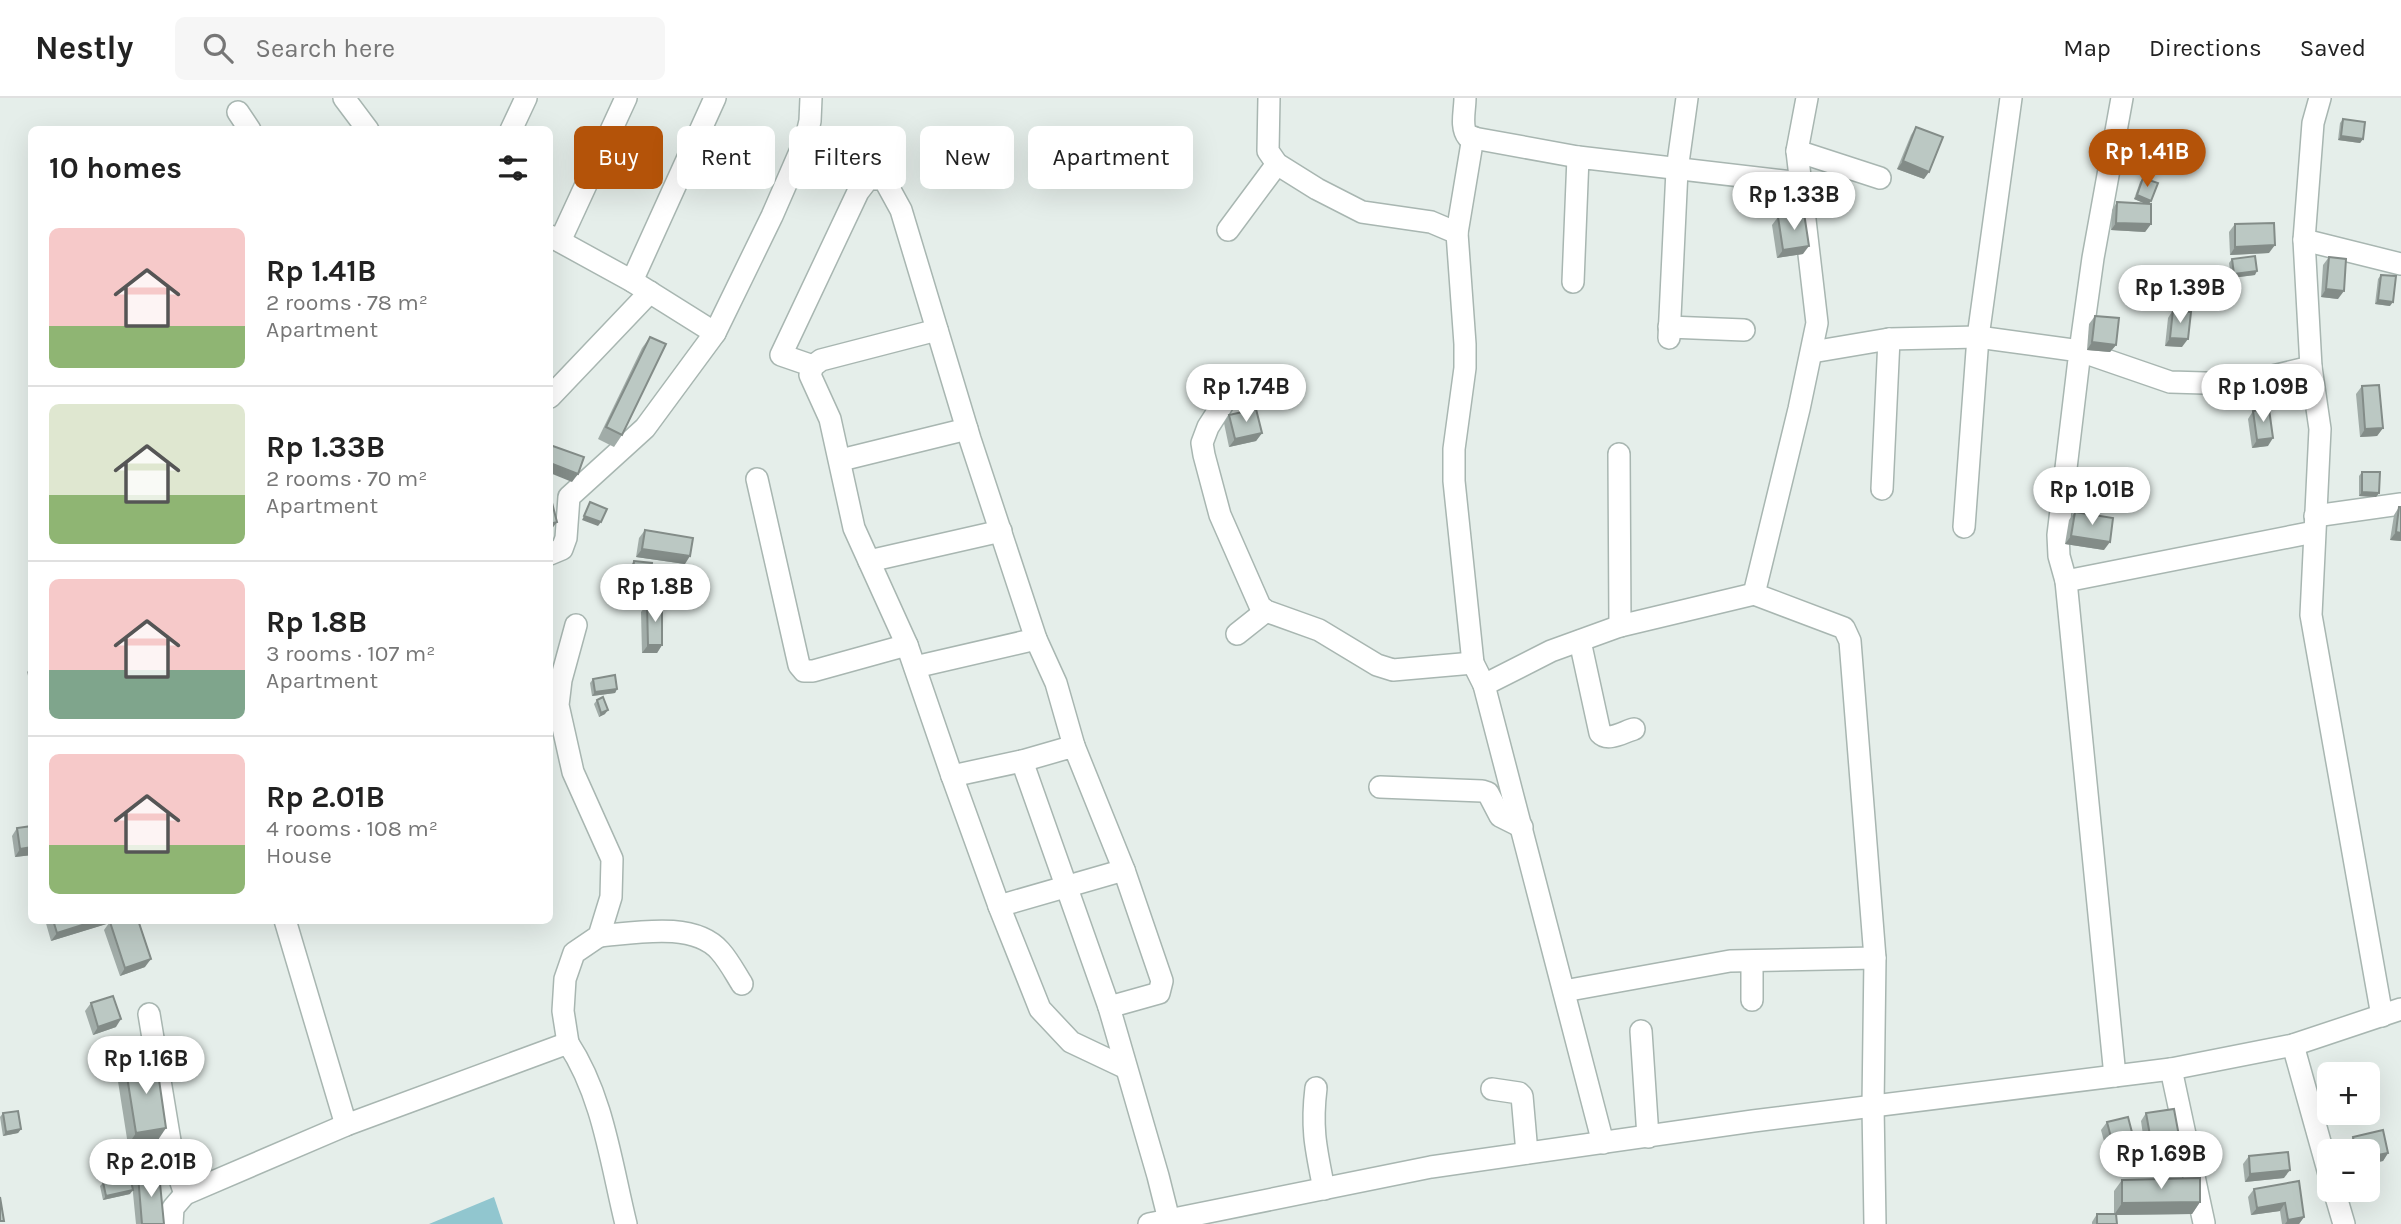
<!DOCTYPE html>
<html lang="en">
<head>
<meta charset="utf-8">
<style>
  :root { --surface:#fff; --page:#f6f6f6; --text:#222; --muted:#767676; --line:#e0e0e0; --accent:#b45309 }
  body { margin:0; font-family:Karla,sans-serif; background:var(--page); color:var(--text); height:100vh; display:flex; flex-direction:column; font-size:26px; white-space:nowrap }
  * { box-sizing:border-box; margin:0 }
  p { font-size:23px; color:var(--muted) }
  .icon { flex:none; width:38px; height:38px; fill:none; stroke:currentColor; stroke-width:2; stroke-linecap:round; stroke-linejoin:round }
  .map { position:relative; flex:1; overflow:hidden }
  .panel { position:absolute; left:28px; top:28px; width:525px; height:798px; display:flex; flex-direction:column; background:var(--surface); border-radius:10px; box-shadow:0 7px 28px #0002 }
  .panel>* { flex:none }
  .banner { position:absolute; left:574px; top:28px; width:665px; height:63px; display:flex; gap:14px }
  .fabs { position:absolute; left:2317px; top:964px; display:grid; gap:14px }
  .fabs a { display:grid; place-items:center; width:63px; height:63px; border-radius:10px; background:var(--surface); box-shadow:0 7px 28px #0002; font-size:35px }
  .price { position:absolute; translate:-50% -60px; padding:0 16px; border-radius:24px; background:#fff; color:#222; font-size:23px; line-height:46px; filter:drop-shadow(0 2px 4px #0008) }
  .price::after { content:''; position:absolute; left:50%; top:42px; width:21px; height:16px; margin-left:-10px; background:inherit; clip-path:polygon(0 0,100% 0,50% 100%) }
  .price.current { background:var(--accent); color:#fff }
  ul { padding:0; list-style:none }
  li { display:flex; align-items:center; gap:21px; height:175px; padding:0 21px }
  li+li { border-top:2px solid var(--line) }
  li span { display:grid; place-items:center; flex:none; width:196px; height:140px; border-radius:10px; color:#555 }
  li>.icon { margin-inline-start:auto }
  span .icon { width:84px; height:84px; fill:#fffc; stroke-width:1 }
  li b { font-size:30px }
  h2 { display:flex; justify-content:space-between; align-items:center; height:84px; padding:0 21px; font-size:30px }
  .tag { padding:0 24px; border-radius:10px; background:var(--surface); box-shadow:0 7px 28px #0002; font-size:24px; line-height:63px }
  .tag.current { background:var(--accent); color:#fff }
  header { display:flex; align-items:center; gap:42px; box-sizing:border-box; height:98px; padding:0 35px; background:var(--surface); border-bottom:2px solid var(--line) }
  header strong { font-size:33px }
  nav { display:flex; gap:38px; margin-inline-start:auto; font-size:24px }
  .search { width:490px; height:63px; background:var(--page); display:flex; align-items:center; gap:18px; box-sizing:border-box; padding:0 24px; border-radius:10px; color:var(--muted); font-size:26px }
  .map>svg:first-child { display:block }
  .water { fill:#91c6cf }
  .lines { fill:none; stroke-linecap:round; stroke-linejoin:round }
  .minor-casing { stroke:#a8b6b1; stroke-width:24 }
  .minor { stroke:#fff; stroke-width:21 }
  .wall { fill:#a1aca8 }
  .shaded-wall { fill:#838c88 }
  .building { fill:#bbc8c3; stroke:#838c88; stroke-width:2 }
</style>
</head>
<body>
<header>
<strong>Nestly</strong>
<div class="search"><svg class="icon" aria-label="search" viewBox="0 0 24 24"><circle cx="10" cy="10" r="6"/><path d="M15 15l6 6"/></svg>Search here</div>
<nav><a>Map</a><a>Directions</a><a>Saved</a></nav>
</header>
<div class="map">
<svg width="2401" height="1126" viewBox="0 0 2401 1126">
  <rect width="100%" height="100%" fill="#e5eeea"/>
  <polygon class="water" points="494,1099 503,1126 429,1126"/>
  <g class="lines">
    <defs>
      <g id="minor">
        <polyline points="344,0 368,32"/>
        <polyline points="1269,0 1268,53 1277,66 1317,91 1362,114 1431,124 1457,135 1465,246 1465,270 1454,351 1454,383 1473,565 1484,587 1603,1045"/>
        <path d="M1465 0C1465 13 1460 29 1468 39L1578 59"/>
        <polyline points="2122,0 2093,160 2080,253 2170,284 2239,286 2311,269"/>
        <polyline points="2320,0 2313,25 2304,142 2311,269 2320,331 2311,517 2382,918"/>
        <polyline points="238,14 250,32"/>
        <polyline points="511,32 526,0"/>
        <polyline points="1797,53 1880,80"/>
        <polyline points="1228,132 1277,66"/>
        <polyline points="1457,135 1473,39"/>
        <polyline points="550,138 632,183 715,235"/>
        <polyline points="2304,142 2401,166"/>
        <polyline points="560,143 626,0"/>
        <polyline points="632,183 715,0"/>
        <polyline points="1573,184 1578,59 1801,85"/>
        <polyline points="1669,229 1744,232"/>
        <polyline points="1669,240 1677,72 1687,0"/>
        <polyline points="1812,254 1889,241 1978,239 2080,253 2058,437 2059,458 2066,483 2115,978"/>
        <polyline points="813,268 781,257 858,94 868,81 884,81 901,112 970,341 1036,541 915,569"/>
        <polyline points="550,299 650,194"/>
        <polyline points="1224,304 1208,329 1202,345 1204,357 1220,417 1260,508 1266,513 1319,532 1377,567 1393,572 1473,565"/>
        <polyline points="1619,356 1620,528"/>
        <polyline points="841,362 967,331"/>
        <polyline points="757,381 799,567 804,573 813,573 907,547 952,678"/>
        <polyline points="1882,391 1889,241"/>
        <polyline points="2315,418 2401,406"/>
        <polyline points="1964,429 1978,239 2011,0"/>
        <polyline points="550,456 562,451 566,440 569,399 645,330 715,235 772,118 806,40 810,23 811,0"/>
        <polyline points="869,463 1001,433"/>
        <polyline points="2066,483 2314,434"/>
        <polyline points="1754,496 1844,530 1850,543 1875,860 1873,1008 1875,1126"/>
        <polyline points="1237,536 1266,513"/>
        <polyline points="1036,541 1056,585 1074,648"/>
        <path d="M1580 543 1600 635C1608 644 1623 634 1634 631"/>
        <polyline points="907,547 854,430 830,321 810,277 813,268 821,262 937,232"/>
        <polyline points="1484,587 1551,553 1620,528 1754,496 1799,311 1817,225 1797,53 1807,0"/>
        <polyline points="1022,663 1109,909 1158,1078 1169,1122"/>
        <polyline points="1380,689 1482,693 1488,695 1500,718 1522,729"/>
        <polyline points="999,808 1124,772"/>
        <polyline points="285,822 346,1027"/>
        <path d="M599 838C635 835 694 823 720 853 729 863 735 875 742 886"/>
        <polyline points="1752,863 1752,902"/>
        <polyline points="1564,893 1730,863 1875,860"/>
        <polyline points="1109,909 1159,895 1162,883 1124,772 1074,648 1022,663 952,678 999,808 1040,911 1071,944 1126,970"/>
        <polyline points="149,916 173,1061 185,1096"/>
        <polyline points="1641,933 1648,1039"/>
        <polyline points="568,945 563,913 565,881 574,855 599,838 611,799 612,761 573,674 558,607 561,582 576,527"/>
        <polyline points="2293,947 2329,1076"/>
        <polyline points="2171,971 2204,1125"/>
        <path d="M1316 990C1311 1031 1316 1051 1324 1091"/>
        <polyline points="1492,991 1519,995 1522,998 1527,1055"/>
        <polyline points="2334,1092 2344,1126"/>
        <path d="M172 1126 173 1110 185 1096 346 1027 568 945C603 998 611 1065 626 1126"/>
        <polyline points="1149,1126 1431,1069 1753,1023 2171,971 2293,947 2401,911"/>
      </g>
    </defs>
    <use href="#minor" class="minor-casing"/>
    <use href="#minor" class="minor"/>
  </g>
  <g class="wall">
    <polygon points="2343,21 2363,41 2360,45 2338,42 2340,25"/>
    <polygon points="1916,29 1924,81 1897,71 1911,37"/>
    <polygon points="2143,80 2151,103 2149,105 2151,126 2145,134 2111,132 2112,112 2117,104 2145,105 2134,101 2140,84"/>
    <polygon points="1778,119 1803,156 1777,160 1772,127"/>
    <polygon points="2235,126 2269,155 2230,157 2229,134"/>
    <polygon points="2329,159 2338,201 2321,199 2323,167"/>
    <polygon points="2232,161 2255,177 2231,180 2229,165"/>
    <polygon points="2381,177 2390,208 2375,206 2378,181"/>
    <polygon points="2173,212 2182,249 2165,248 2168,220"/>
    <polygon points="2095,218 2116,247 2110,254 2087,252 2089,226"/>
    <polygon points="650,239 622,337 614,349 598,341 642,250"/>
    <polygon points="2362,288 2383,330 2377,338 2360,339 2356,296"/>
    <polygon points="2253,313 2268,348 2252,350 2248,321"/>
    <polygon points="1229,317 1262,335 1256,343 1229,349 1224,325"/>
    <polygon points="2362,374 2379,395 2376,399 2359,398 2359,378"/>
    <polygon points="2399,409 2401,409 2401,443 2390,442 2394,417"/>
    <polygon points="2075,414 2104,452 2065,446 2069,422"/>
    <polygon points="645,432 685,466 636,459 639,440"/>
    <polygon points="634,463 647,489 629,487 631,467"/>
    <polygon points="647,506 662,547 657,555 642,555 641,514"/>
    <polygon points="32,568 32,592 27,574"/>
    <polygon points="593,581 617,591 615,595 592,598 590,585"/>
    <polygon points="597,602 605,616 599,619 594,606"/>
    <polygon points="17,730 32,757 15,759 12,738"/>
    <polygon points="45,822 112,822 110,824 145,869 120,878 104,832 109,825 51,843"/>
    <polygon points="91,905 116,929 93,937 85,913"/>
    <polygon points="125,966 158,1042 128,1047 117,977"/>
    <polygon points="3,1015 21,1031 18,1035 3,1038 0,1019"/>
    <polygon points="2146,1015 2179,1038 2173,1046 2145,1051 2141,1023"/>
    <polygon points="2107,1024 2134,1042 2128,1050 2107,1055 2101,1032"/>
    <polygon points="2353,1039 2388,1055 2383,1063 2368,1066 2368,1054 2349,1054 2348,1047"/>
    <polygon points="107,1056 160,1068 155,1076 164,1126 136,1126 132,1085 136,1079 130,1080 130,1096 103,1102 100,1088 104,1084 101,1064"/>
    <polygon points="2249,1058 2284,1080 2245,1084 2243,1066"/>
    <polygon points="2122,1082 2200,1104 2192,1116 2116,1117 2117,1126 2092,1126 2092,1124 2097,1116 2114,1116 2114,1093"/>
    <polygon points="2299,1083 2304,1119 2299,1126 2282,1126 2280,1113 2251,1117 2248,1099 2254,1091"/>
  </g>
  <g class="shaded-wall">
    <polygon points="2341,38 2363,41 2360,45 2338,42"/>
    <polygon points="1903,63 1929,74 1924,81 1897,71"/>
    <polygon points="2137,97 2151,103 2148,107 2134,101"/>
    <polygon points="2116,125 2151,126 2145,134 2111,132"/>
    <polygon points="2275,147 2269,155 2230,157 2235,149"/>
    <polygon points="1809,148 1803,156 1777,160 1783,152"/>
    <polygon points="2257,173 2255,177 2231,180 2234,176"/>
    <polygon points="2326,191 2344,193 2338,201 2321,199"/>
    <polygon points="2378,202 2393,204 2390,208 2375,206"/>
    <polygon points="2170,240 2188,241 2182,249 2165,248"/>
    <polygon points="2092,244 2116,247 2110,254 2087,252"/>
    <polygon points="2383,330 2377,338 2360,339 2365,331"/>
    <polygon points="1262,335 1256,343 1229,349 1235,341"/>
    <polygon points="2273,340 2268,348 2252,350 2257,342"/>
    <polygon points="550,365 578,376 572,384 550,375"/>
    <polygon points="2362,394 2379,395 2376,399 2359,398"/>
    <polygon points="584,418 601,424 598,428 582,422"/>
    <polygon points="557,424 551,432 550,432 550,426"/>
    <polygon points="2396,434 2401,435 2401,443 2390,442"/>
    <polygon points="2071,438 2110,444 2104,452 2065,446"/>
    <polygon points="642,451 690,458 685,466 636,459"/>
    <polygon points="632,483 649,485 647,489 629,487"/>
    <polygon points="648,547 662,547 657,555 642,555"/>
    <polygon points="617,591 615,595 592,598 595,594"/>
    <polygon points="608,612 605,616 599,619 601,615"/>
    <polygon points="32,749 32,757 15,759 20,751"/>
    <polygon points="98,822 112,822 110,825 51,843 57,835"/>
    <polygon points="151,861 145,869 120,878 125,870"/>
    <polygon points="121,921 116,929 93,937 98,929"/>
    <polygon points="166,1030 158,1042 128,1047 136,1035"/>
    <polygon points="21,1031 18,1035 3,1038 6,1034"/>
    <polygon points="2179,1038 2173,1046 2145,1051 2151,1043"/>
    <polygon points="2134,1042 2128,1050 2107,1055 2113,1047"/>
    <polygon points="2388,1055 2383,1063 2368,1066 2368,1059"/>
    <polygon points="160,1068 155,1076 138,1077 136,1079 104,1084 110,1076"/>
    <polygon points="2290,1072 2284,1080 2245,1084 2250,1076"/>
    <polygon points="133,1092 130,1096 103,1102 106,1098"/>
    <polygon points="2200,1104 2192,1116 2114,1117 2122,1105"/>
    <polygon points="2285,1105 2280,1113 2251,1117 2257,1110"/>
    <polygon points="2304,1119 2299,1126 2285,1126 2288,1122"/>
  </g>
  <g class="building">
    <polygon points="2343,21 2365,24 2363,41 2341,38"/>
    <polygon points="1916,29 1943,39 1929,74 1903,63"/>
    <polygon points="2143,80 2158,85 2151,103 2137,97"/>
    <polygon points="2117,104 2151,106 2151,126 2116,125"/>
    <polygon points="1804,115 1809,148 1783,152 1778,119"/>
    <polygon points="2274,125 2275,147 2235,149 2235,126"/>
    <polygon points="2255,158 2257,173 2234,176 2232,161"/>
    <polygon points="2329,159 2346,161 2344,193 2326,191"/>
    <polygon points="2381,177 2396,178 2393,204 2378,202"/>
    <polygon points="2173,212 2191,214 2188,241 2170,240"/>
    <polygon points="2095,218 2119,220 2116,247 2092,244"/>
    <polygon points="650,239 666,246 622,337 606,329"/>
    <polygon points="2379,287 2383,330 2365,331 2362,288"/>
    <polygon points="1256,311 1262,335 1235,341 1229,317"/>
    <polygon points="2269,311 2273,340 2257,342 2253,313"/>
    <polygon points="550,347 584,359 578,376 550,365"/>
    <polygon points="2362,374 2380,374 2379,395 2362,394"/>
    <polygon points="550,397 557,424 550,426"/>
    <polygon points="590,404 607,411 601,424 584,418"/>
    <polygon points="2399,409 2401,409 2401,435 2396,434"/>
    <polygon points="2075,414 2113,420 2110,444 2071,438"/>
    <polygon points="645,432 693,440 690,458 642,451"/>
    <polygon points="634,463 652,465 649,485 632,483"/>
    <polygon points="647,506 662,506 662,547 648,547"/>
    <polygon points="615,577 617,591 595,594 593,581"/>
    <polygon points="603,599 608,612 601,615 597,602"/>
    <polygon points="32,728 32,749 20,751 17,730"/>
    <polygon points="53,822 98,822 57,835"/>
    <polygon points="115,822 138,822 151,861 125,870 110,824"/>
    <polygon points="113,898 121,921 98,929 91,905"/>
    <polygon points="156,961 166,1030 136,1035 125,966"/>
    <polygon points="2359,969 2360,976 2337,976 2336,973"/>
    <polygon points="2174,1011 2179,1038 2151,1043 2146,1015"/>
    <polygon points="18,1013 21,1031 6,1034 3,1015"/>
    <polygon points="2128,1019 2134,1042 2113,1047 2107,1024"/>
    <polygon points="2383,1032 2388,1055 2368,1059 2368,1054 2356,1054 2353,1039"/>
    <polygon points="157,1048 160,1068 110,1076 107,1056"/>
    <polygon points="2288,1054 2290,1072 2250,1076 2249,1058"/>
    <polygon points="159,1075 164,1126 142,1126 138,1077"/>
    <polygon points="130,1078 133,1092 106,1098 103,1084"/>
    <polygon points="2200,1080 2200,1104 2122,1105 2122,1082"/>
    <polygon points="2299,1083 2304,1119 2288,1122 2285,1105 2257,1110 2254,1091"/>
    <polygon points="0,1099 4,1123 0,1123"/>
    <polygon points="2097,1116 2116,1116 2117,1126 2097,1126"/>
  </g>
</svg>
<div class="fabs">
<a>+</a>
<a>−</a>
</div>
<b class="price current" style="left:2147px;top:91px">Rp 1.41B</b>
<b class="price" style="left:1794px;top:134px">Rp 1.33B</b>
<b class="price" style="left:2180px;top:227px">Rp 1.39B</b>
<b class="price" style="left:1246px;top:326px">Rp 1.74B</b>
<b class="price" style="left:2263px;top:326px">Rp 1.09B</b>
<b class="price" style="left:2092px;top:429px">Rp 1.01B</b>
<b class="price" style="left:655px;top:526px">Rp 1.8B</b>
<b class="price" style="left:146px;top:998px">Rp 1.16B</b>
<b class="price" style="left:2161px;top:1093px">Rp 1.69B</b>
<b class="price" style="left:151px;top:1101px">Rp 2.01B</b>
<div class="banner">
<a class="tag current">Buy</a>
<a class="tag">Rent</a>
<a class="tag">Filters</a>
<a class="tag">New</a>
<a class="tag">Apartment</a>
</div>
<section class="panel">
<h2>10 homes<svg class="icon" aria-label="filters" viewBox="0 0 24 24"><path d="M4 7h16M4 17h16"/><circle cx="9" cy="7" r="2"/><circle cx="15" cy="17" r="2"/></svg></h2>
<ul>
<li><span style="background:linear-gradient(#f6c9c9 70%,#8fb573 0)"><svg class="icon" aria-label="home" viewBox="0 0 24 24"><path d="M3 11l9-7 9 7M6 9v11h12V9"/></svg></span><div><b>Rp 1.41B</b><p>2 rooms · 78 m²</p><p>Apartment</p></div></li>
<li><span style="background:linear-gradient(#dfe7d0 65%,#8fb573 0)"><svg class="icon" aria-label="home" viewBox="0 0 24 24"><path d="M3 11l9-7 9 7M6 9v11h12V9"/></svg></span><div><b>Rp 1.33B</b><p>2 rooms · 70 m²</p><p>Apartment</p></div></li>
<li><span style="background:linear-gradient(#f6c9c9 65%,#7fa58c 0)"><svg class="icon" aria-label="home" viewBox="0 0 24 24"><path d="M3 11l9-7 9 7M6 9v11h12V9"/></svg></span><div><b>Rp 1.8B</b><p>3 rooms · 107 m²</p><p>Apartment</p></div></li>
<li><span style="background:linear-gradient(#f6c9c9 65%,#8fb573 0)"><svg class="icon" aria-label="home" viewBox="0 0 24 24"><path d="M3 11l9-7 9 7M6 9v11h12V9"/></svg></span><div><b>Rp 2.01B</b><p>4 rooms · 108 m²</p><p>House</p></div></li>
</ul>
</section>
</div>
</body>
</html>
